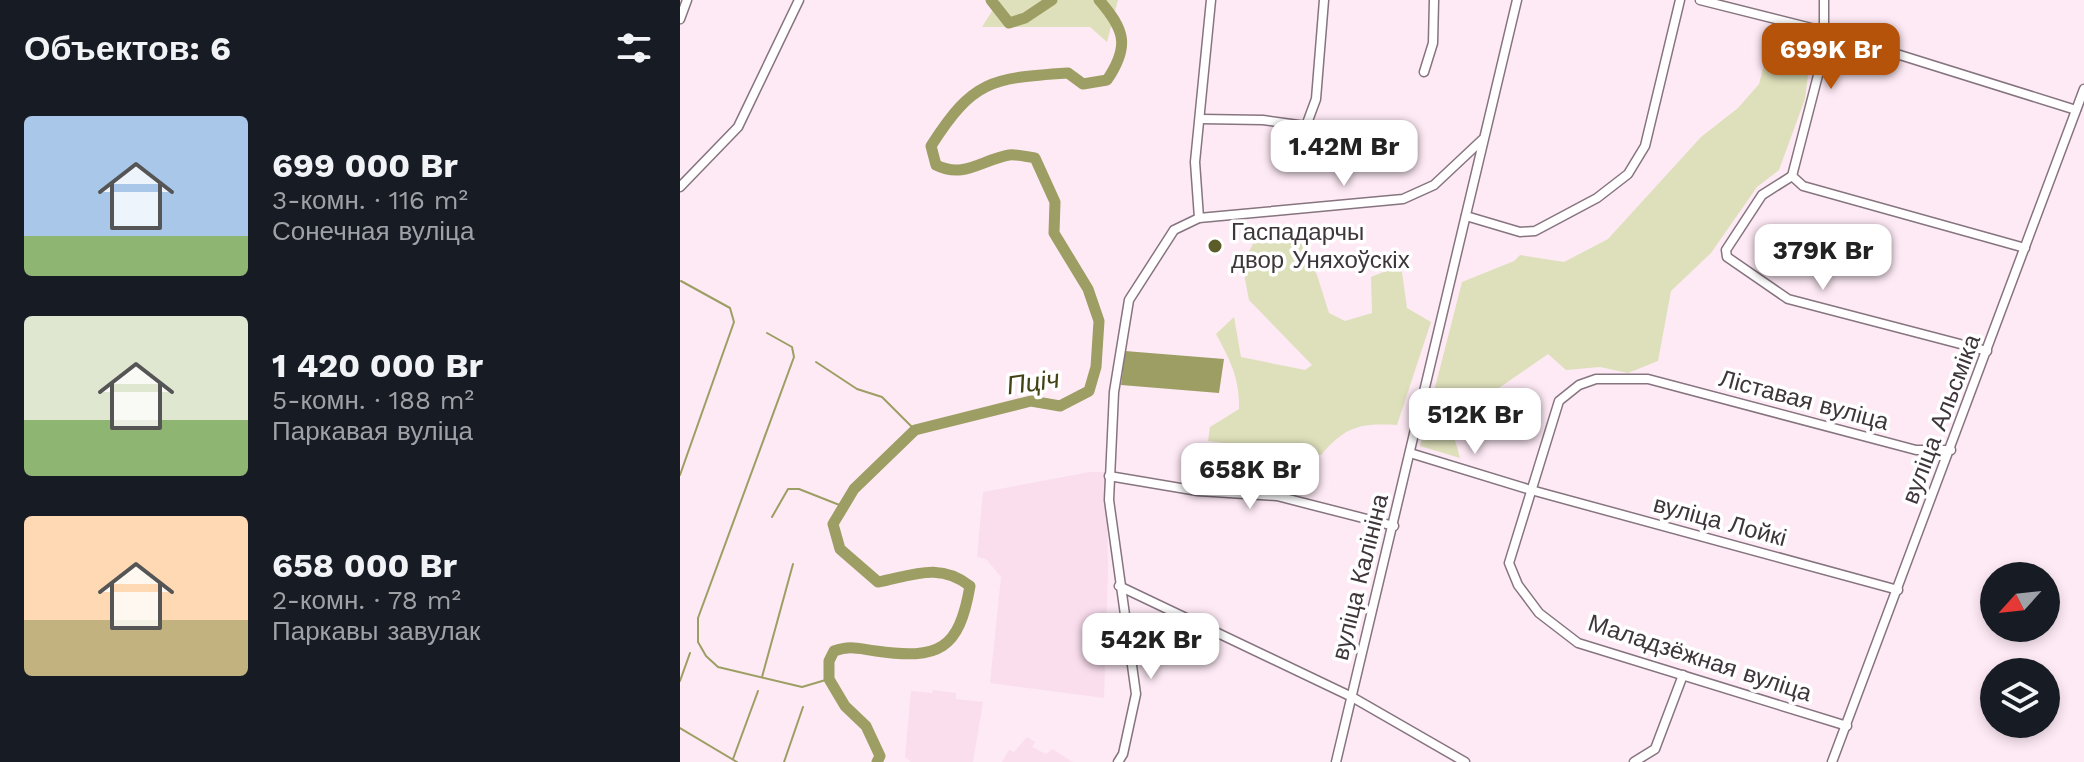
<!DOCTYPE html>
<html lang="ru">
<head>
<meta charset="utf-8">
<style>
  :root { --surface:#171b24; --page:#20242c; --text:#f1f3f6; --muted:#9ea1a6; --accent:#b45309 }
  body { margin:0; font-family:"Work Sans",sans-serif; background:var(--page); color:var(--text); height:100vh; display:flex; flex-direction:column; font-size:30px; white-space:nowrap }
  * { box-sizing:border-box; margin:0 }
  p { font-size:26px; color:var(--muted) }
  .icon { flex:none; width:44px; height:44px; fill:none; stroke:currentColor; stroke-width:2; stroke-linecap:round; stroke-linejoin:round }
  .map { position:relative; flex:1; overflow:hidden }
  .panel { display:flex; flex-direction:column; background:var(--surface); width:680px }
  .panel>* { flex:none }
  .needle { width:52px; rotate:243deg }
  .controls { position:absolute; left:1300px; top:562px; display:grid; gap:16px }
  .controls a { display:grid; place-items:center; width:80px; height:80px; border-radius:50%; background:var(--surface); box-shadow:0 4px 12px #0003; font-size:40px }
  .price { position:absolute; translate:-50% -68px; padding:0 18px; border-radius:16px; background:#fff; color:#222; font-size:26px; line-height:52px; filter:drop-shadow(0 2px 4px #0008) }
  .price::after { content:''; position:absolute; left:50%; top:48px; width:24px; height:18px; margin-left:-12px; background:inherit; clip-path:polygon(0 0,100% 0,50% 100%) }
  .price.on { background:var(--accent); color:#fff }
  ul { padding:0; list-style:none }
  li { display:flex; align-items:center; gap:24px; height:200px; padding:0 24px }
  li span { display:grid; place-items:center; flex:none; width:224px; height:160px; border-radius:8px; color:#555 }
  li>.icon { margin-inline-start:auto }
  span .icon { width:96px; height:96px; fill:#fffc; stroke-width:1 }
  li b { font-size:34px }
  h2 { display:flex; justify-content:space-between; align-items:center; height:96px; padding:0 24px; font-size:34px }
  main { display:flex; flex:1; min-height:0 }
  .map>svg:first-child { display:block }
  .built { fill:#fadeee }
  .green { fill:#dee0bb }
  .water { fill:#9d9e63 }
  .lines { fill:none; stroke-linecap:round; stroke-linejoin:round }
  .stream { stroke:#9d9e63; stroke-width:2 }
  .river { stroke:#9d9e63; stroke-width:11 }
  .minor-casing { stroke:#86747f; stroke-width:11 }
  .minor { stroke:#fff; stroke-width:8 }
  .poi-dot { fill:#5c5c29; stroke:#fff; stroke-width:3 }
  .labels { text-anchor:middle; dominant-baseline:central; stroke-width:7; stroke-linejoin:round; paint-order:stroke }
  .poi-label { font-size:24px; fill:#3e363a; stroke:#fff; text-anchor:start }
  .street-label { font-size:24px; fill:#3e363a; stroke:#fff }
  .water-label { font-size:26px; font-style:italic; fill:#424214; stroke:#fff }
</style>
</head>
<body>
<main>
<section class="panel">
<h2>Объектов: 6<svg class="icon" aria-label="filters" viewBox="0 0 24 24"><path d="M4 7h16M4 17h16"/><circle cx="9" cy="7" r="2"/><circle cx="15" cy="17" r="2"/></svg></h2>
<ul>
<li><span style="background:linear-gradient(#a9c7e8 75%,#8fb573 0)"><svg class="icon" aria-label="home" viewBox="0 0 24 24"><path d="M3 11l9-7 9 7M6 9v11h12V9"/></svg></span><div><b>699 000 Br</b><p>3-комн. · 116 m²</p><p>Сонечная вуліца</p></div></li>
<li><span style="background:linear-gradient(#dfe7d0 65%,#8fb573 0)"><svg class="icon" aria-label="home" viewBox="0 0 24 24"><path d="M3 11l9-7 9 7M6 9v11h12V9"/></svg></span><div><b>1 420 000 Br</b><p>5-комн. · 188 m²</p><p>Паркавая вуліца</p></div></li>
<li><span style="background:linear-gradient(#ffd9b3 65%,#c2b280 0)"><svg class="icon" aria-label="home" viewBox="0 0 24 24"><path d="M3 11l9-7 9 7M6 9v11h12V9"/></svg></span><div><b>658 000 Br</b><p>2-комн. · 78 m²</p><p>Паркавы завулак</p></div></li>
</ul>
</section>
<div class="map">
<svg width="1404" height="762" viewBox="0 0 1404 762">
  <rect width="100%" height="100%" fill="#feeaf5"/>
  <g class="built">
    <polygon points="410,472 426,472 428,569 424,698 310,683 321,577 306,559 297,557 303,492"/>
    <polygon points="253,690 276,693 276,699 303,702 293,762 231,762 225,757 231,691 252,693"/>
    <polygon points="347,737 355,742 352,747 366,754 372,749 393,762 322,762 329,750 334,752"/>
  </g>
  <g class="green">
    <polygon points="319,0 438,0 427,42 410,27 302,27"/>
    <polygon points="1093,29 1132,43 1125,99 1099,170 1077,187 1031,253 991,291 978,361 948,373 920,367 886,370 868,354 770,422 780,458 740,446 782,282 834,261 840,255 884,262 928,239 1021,137 1058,108 1079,84"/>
    <path d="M579 233 618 237 637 275 649 313 665 321 692 313 691 277 721 265 727 308 751 322 717 425C680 423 666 426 641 455L528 441 530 427 559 409C560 379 550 360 536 334L554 317 561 357 625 370 632 365 569 300 562 264Z"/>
  </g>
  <polygon class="water" points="445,351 544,359 539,393 441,385"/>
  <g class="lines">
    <g class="stream">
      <polyline points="87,333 112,347 114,357 18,618 18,642 26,656 38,667 122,687 149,679"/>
      <polyline points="136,362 177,389 202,397 235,430"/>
      <polyline points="0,475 54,322 50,308 1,281"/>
      <polyline points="92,517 108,489 119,489 162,506"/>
      <polyline points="82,677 113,564"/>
      <polyline points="0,681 10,653"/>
      <polyline points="0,728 57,762"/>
      <polyline points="53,759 78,691"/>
      <polyline points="104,762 123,707"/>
    </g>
    <g class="river">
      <polyline points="311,0 329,23 345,18 372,0"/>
      <path d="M197 762 200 756 186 726 165 706 149 679V661L154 651C171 645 179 649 196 651 259 660 279 650 290 586 260 562 233 575 198 582L160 549 153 524 174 489 235 430 351 401 380 406 409 391 416 367 419 321 408 289 374 233 375 202 355 158C347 157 337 154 329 155 301 160 284 179 256 165L251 146C293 80 311 78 388 73L403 84 427 80C450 46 445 30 419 0"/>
    </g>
    <defs>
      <g id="minor">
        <polyline points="1020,0 1143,31 1396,110"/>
        <polyline points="0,19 7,0"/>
        <polyline points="744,72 753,43 754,0"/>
        <polyline points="521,119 583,120 626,126 636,99 644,0"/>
        <polyline points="1112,176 1082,195 1046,250 1047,257 1108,299 1307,351"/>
        <polyline points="1112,176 1123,186 1345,248"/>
        <polyline points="1112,176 1144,52 1144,0"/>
        <polyline points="0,187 58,127 119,0"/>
        <polyline points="786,216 840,232 855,231 917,198 948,174 965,146 1000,0"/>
        <polyline points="519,218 515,162 531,0"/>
        <polyline points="730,453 851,490 1218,590"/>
        <polyline points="429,476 518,491 597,496 714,526"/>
        <polyline points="439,586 672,697 785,762"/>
        <polyline points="1167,726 898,643 859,613 838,585 829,563 879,401 899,385 916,379 968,379 1236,450 1271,450"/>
        <polyline points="438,762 443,754 456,694 429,500 434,392 449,300 494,230 519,218 723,199 754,185 802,140"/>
        <polyline points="656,762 837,0"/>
        <polyline points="954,762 975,749 1003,675"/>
        <polyline points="1152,762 1404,89"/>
      </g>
    </defs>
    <use href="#minor" class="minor-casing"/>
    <use href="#minor" class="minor"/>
  </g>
  <circle class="poi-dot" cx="535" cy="246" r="8"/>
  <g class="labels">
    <g class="poi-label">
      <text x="551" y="232">Гаспадарчы<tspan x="551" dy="28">двор Уняхоўскіх</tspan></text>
    </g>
    <g class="street-label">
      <text transform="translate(1124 400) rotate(15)">Ліставая вуліца</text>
      <text transform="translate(1261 419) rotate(-69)">вуліца Альсміка</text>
      <text transform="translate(1040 521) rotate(15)">вуліца Лойкі</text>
      <text transform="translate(680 577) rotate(-76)">вуліца Калініна</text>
      <text transform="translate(1020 658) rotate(18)">Маладзёжная вуліца</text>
    </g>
    <g class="water-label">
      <text transform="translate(353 382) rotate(-8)">Пціч</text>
    </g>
  </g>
</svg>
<div class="controls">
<a><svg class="needle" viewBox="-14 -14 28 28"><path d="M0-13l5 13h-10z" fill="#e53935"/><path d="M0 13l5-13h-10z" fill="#9ea1a6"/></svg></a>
<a><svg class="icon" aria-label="layers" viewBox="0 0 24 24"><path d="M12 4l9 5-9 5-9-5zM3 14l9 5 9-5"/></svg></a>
</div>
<b class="price on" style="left:1151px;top:91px">699K Br</b>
<b class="price" style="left:664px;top:188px">1.42M Br</b>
<b class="price" style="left:1143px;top:292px">379K Br</b>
<b class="price" style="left:795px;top:456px">512K Br</b>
<b class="price" style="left:570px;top:511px">658K Br</b>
<b class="price" style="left:471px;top:681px">542K Br</b>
</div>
</main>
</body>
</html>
